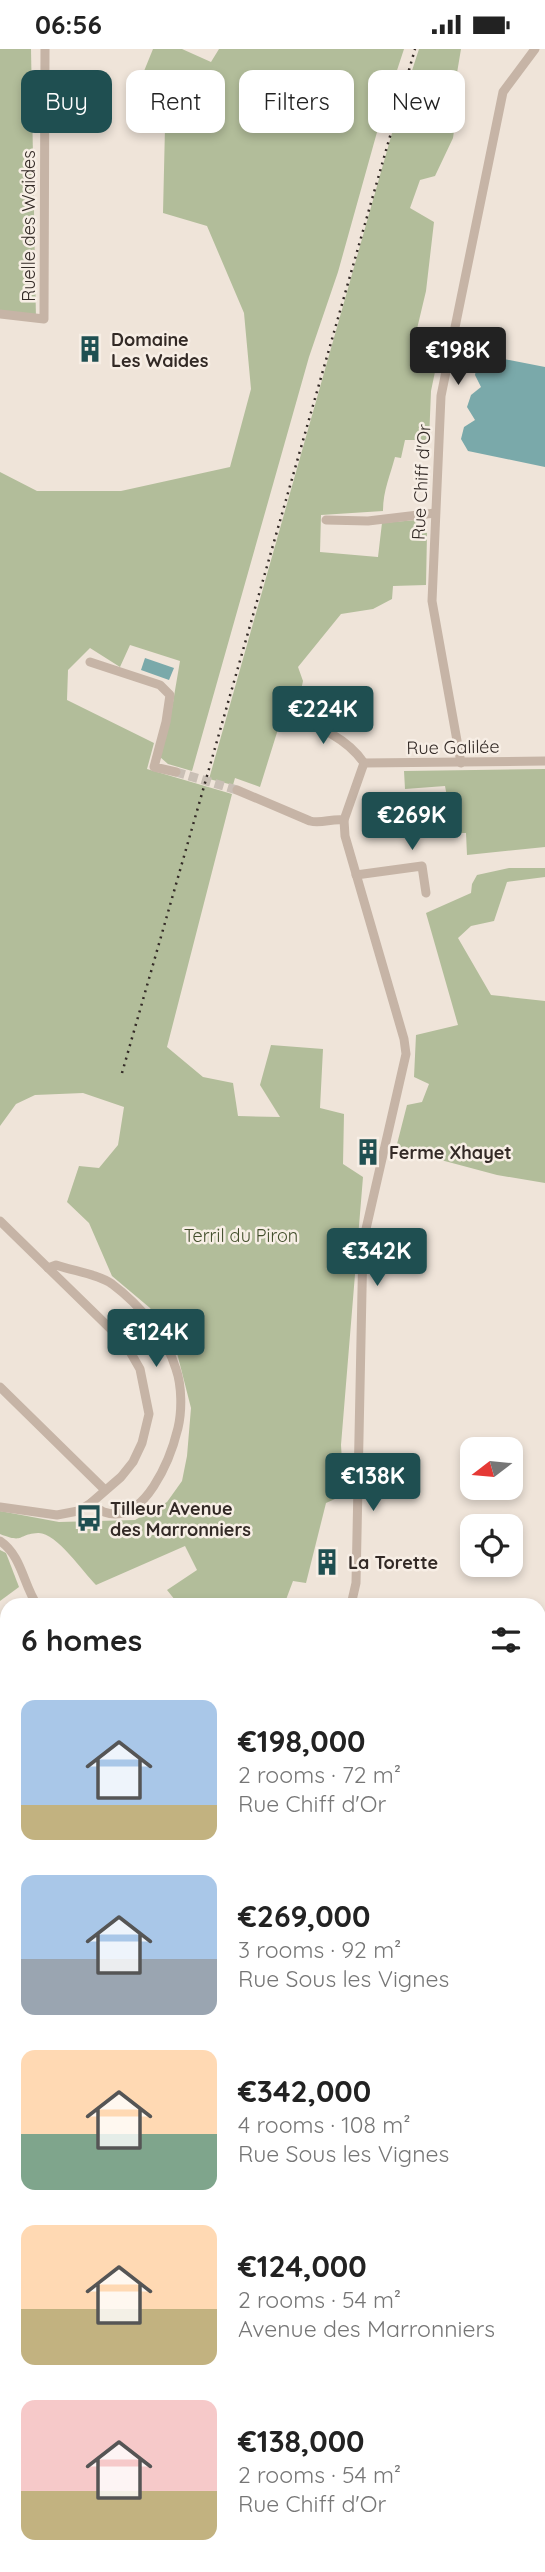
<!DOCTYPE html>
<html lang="en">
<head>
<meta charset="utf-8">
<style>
  :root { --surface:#fff; --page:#f6f6f6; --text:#222; --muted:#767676; --accent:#1f4f51 }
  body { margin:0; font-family:Quicksand,sans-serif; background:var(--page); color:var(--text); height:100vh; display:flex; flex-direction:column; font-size:26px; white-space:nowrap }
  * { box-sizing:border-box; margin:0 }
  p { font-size:23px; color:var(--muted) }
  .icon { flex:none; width:38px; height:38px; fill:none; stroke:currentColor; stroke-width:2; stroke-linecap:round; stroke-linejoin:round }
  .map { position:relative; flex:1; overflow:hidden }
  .details { position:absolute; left:0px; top:1549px; width:546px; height:975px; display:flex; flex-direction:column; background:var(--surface); border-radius:21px 21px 0 0; box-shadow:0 4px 10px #0003 }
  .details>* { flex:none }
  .top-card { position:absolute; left:21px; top:21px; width:504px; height:63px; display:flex; gap:14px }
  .needle { width:46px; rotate:254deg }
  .controls { position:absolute; left:460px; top:1388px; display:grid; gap:14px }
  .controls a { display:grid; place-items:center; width:63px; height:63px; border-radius:14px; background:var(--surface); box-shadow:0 4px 10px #0003; font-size:35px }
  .price { position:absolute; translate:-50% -60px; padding:0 16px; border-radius:7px; background:var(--accent); color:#fff; font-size:23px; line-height:46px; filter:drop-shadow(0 2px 4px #0008) }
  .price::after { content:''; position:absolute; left:50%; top:42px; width:21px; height:16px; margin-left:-10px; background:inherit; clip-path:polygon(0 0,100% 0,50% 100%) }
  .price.current { background:#222; color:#fff }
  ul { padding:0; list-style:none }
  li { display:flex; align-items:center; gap:21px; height:175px; padding:0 21px }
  li span { display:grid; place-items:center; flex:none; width:196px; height:140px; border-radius:14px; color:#555 }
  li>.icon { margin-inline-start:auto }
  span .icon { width:84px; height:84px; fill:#fffc; stroke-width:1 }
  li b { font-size:30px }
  h2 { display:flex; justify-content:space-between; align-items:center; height:84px; padding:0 21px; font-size:30px }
  .tag { padding:0 24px; border-radius:14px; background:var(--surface); box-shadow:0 4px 10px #0003; font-size:24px; line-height:63px }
  .tag.current { background:var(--accent); color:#fff }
  .status { display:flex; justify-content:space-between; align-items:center; height:49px; padding:0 35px; background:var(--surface); direction:ltr }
  .status svg { height:19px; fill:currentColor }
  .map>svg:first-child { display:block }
  .green { fill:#b2bd9a }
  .water { fill:#7aa9aa }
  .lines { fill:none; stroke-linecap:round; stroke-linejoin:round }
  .minor-tunnel { stroke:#c9bfb5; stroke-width:9; stroke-dasharray:9 4.5; stroke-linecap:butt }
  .minor { stroke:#c6b4a6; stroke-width:9 }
  .tertiary { stroke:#c6b4a6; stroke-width:10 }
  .rail { stroke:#332a26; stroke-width:2.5; stroke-dasharray:2 5; stroke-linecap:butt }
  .labels { text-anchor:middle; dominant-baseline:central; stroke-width:5; stroke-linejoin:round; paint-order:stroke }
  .street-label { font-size:18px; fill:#332a26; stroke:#f7eee5 }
  .poi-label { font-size:18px; font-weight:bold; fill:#332a26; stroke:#f7eee5; text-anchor:start }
  .park-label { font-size:18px; fill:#434f2c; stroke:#f7eee5 }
</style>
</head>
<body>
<div class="status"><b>06:56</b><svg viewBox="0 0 49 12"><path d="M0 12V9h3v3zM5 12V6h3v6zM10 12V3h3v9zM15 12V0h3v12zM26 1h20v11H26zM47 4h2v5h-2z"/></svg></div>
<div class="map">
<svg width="545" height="2523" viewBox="0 0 545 2523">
  <rect width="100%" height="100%" fill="#efe4d9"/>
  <g class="green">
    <polygon points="0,0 31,0 36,271 0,263"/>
    <path d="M153 0H182L211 13 219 0H404L379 76 338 223 309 308 192 722 168 715 160 708 172 659 180 612 130 596 120 618 90 599 68 621 67 651 154 694 147 720 232 745 167 998 203 1028 233 1034 238 1067 280 1068 260 1036 271 996 323 1000 320 1059 344 1065 343 1115 363 1128 341 1396 344 1446 326 1454 306 1534 293 1532 284 1556H179L167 1541 197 1521 185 1497 96 1536C83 1523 56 1483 38 1484 17 1485 25 1495 0 1485V1462L59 1473 135 1471 167 1453 182 1432 187 1407 191 1359 176 1300 150 1259 112 1227 89 1174 67 1153 79 1117 99 1119 118 1096 124 1058 83 1044 35 1046 16 1055 0 1077V423L37 442H121L230 418 251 340 244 264 207 177 163 164 166 35 140 32Z"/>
    <path d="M419 0H461L453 48 458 53 453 89 435 127 420 131 410 159 434 173 426 242 416 284 442 289 431 342 429 391H405L401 409 395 408C390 427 383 442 383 462L321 466 320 503 378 508 382 474 416 471 417 482 427 484 426 536 393 537 392 550 373 560 341 565 298 618 303 632 296 665 284 661 260 738 235 729 233 736 209 730 394 77Z"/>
    <polygon points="545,720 545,798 467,806 466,784 443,784 437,755 448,753 445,737 405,740 404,722"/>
    <polygon points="509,819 545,819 545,828 507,833 494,872 471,877 458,889 491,946 545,952 545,1134 497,1126 396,1099 407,1056 422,1053 429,1035 414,1028 416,986 458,976 426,864 471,844 472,835 477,826"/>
    <polygon points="0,1501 6,1504 19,1538 0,1552"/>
    <polygon points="0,1726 7,1731 7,1820 0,1816"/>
    <polygon points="7,2459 7,2504 0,2499 0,2468"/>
    <polygon points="23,2517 163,2517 152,2518 148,2523 32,2523"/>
    <polygon points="365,2517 422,2517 423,2523 365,2523"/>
  </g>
  <g class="water">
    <polygon points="489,307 545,318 545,418 468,402 461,390 464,378 475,371 467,358 471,346 481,338 475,326 477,315"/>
    <polygon points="145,609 174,619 169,631 141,621"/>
  </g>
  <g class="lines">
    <polyline class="minor-tunnel" points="176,723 237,741"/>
    <g class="minor">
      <polyline points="0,265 44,270 45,0"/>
      <polyline points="326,471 368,472 435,464"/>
      <polyline points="90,613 160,636 170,646 166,673 154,718 176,723"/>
      <path d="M293 668C321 679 347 689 364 714"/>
      <polyline points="364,714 545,712"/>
      <polyline points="461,714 432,552 441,347 503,43 535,0"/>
      <path d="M237 741 310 772C322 775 332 769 344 771"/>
      <polyline points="356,826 422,817 426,844"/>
      <polyline points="0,1172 125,1294 140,1320 149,1365 142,1394 133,1413 121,1428 91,1454 78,1462 57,1466 0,1458"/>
      <path d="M48 1219 56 1216C73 1222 98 1225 112 1235 140 1256 166 1287 176 1320 182 1337 182 1362 178 1379 171 1408 145 1477 104 1463 100 1462 95 1457 91 1454"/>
      <polyline points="0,1338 105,1441"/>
      <path d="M0 1492C22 1507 23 1535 37 1556"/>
      <polyline points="351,1556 356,1534 363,1193 406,1005 404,990 345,787 344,771 364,714"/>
      <polyline points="0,1669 7,1673"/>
      <polyline points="539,1817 545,1819"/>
      <polyline points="0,1865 7,1866"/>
      <polyline points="539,1878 545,1846"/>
      <polyline points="343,2516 344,2523"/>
      <polyline points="179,2523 181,2516"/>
      <polyline points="323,2523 333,2516"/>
    </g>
    <g class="tertiary">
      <polyline points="0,2092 7,2089"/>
      <polyline points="539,2463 545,2461"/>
    </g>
    <g class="rail">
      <polyline points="122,1024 415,0"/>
      <polyline points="539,2044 545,2014"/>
      <polyline points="539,2072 545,2043"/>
      <polyline points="485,2516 485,2523"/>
    </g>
  </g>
  <defs>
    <symbol id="building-bare" viewBox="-9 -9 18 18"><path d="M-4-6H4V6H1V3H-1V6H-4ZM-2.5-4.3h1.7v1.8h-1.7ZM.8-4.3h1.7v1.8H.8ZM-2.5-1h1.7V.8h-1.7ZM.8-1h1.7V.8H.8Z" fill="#1f4f51" stroke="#f7eee5" stroke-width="2.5" paint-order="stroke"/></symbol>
    <symbol id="bus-bare" viewBox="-9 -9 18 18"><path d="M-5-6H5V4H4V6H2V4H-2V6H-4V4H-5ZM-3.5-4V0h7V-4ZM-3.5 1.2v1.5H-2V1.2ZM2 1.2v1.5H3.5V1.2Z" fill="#1f4f51" stroke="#f7eee5" stroke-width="2.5" paint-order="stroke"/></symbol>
  </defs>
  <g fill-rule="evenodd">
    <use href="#building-bare" x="71" y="281" width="38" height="38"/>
    <use href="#building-bare" x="349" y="1084" width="38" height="38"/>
    <use href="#bus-bare" x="70" y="1450" width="38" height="38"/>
    <use href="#building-bare" x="308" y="1494" width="38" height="38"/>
  </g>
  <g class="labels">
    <g class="street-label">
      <text transform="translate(28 177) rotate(-90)">Ruelle des Waides</text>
      <text transform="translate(421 433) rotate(-87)">Rue Chiff d'Or</text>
      <text transform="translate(453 698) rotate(-1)">Rue Galilée</text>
    </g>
    <g class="poi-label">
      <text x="111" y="290">Domaine<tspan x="111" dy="21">Les Waides</tspan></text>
      <text x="389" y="1103">Ferme Xhayet</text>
      <text x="110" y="1459">Tilleur Avenue<tspan x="110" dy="21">des Marronniers</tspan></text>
      <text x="348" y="1513">La Torette</text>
    </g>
    <g class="park-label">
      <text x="241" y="1186">Terril du Piron</text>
    </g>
  </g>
</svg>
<div class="controls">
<a><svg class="needle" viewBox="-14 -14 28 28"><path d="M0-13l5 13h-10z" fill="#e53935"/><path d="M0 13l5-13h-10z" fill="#767676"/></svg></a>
<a><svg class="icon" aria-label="locate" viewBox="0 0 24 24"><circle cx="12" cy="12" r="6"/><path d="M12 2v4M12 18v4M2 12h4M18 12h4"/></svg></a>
</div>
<b class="price current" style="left:458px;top:338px">€198K</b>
<b class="price" style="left:323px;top:697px">€224K</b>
<b class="price" style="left:412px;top:803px">€269K</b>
<b class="price" style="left:377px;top:1239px">€342K</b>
<b class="price" style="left:156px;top:1320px">€124K</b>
<b class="price" style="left:373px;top:1464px">€138K</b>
<div class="top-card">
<a class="tag current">Buy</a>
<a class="tag">Rent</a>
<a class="tag">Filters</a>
<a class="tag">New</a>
</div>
<section class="details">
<h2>6 homes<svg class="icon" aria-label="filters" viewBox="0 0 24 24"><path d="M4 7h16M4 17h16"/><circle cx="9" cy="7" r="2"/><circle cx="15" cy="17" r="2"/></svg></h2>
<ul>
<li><span style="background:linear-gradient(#a9c7e8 75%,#c2b280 0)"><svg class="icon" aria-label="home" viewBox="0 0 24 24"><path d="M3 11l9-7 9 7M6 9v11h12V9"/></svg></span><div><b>€198,000</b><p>2 rooms · 72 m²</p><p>Rue Chiff d'Or</p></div></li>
<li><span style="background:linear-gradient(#a9c7e8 60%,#9aa5b1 0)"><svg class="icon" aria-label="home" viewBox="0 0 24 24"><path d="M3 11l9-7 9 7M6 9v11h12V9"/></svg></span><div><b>€269,000</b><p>3 rooms · 92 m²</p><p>Rue Sous les Vignes</p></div></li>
<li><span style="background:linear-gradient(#ffd9b3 60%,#7fa58c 0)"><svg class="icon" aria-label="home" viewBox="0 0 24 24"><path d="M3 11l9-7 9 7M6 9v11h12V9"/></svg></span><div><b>€342,000</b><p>4 rooms · 108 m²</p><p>Rue Sous les Vignes</p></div></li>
<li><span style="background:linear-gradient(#ffd9b3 60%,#c2b280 0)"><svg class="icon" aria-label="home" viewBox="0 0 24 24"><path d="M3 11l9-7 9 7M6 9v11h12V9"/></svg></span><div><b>€124,000</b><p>2 rooms · 54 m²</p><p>Avenue des Marronniers</p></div></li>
<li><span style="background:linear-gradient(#f6c9c9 65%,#c2b280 0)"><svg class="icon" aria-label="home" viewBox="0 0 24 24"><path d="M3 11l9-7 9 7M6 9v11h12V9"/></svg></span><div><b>€138,000</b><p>2 rooms · 54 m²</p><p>Rue Chiff d'Or</p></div></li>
</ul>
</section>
</div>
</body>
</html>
